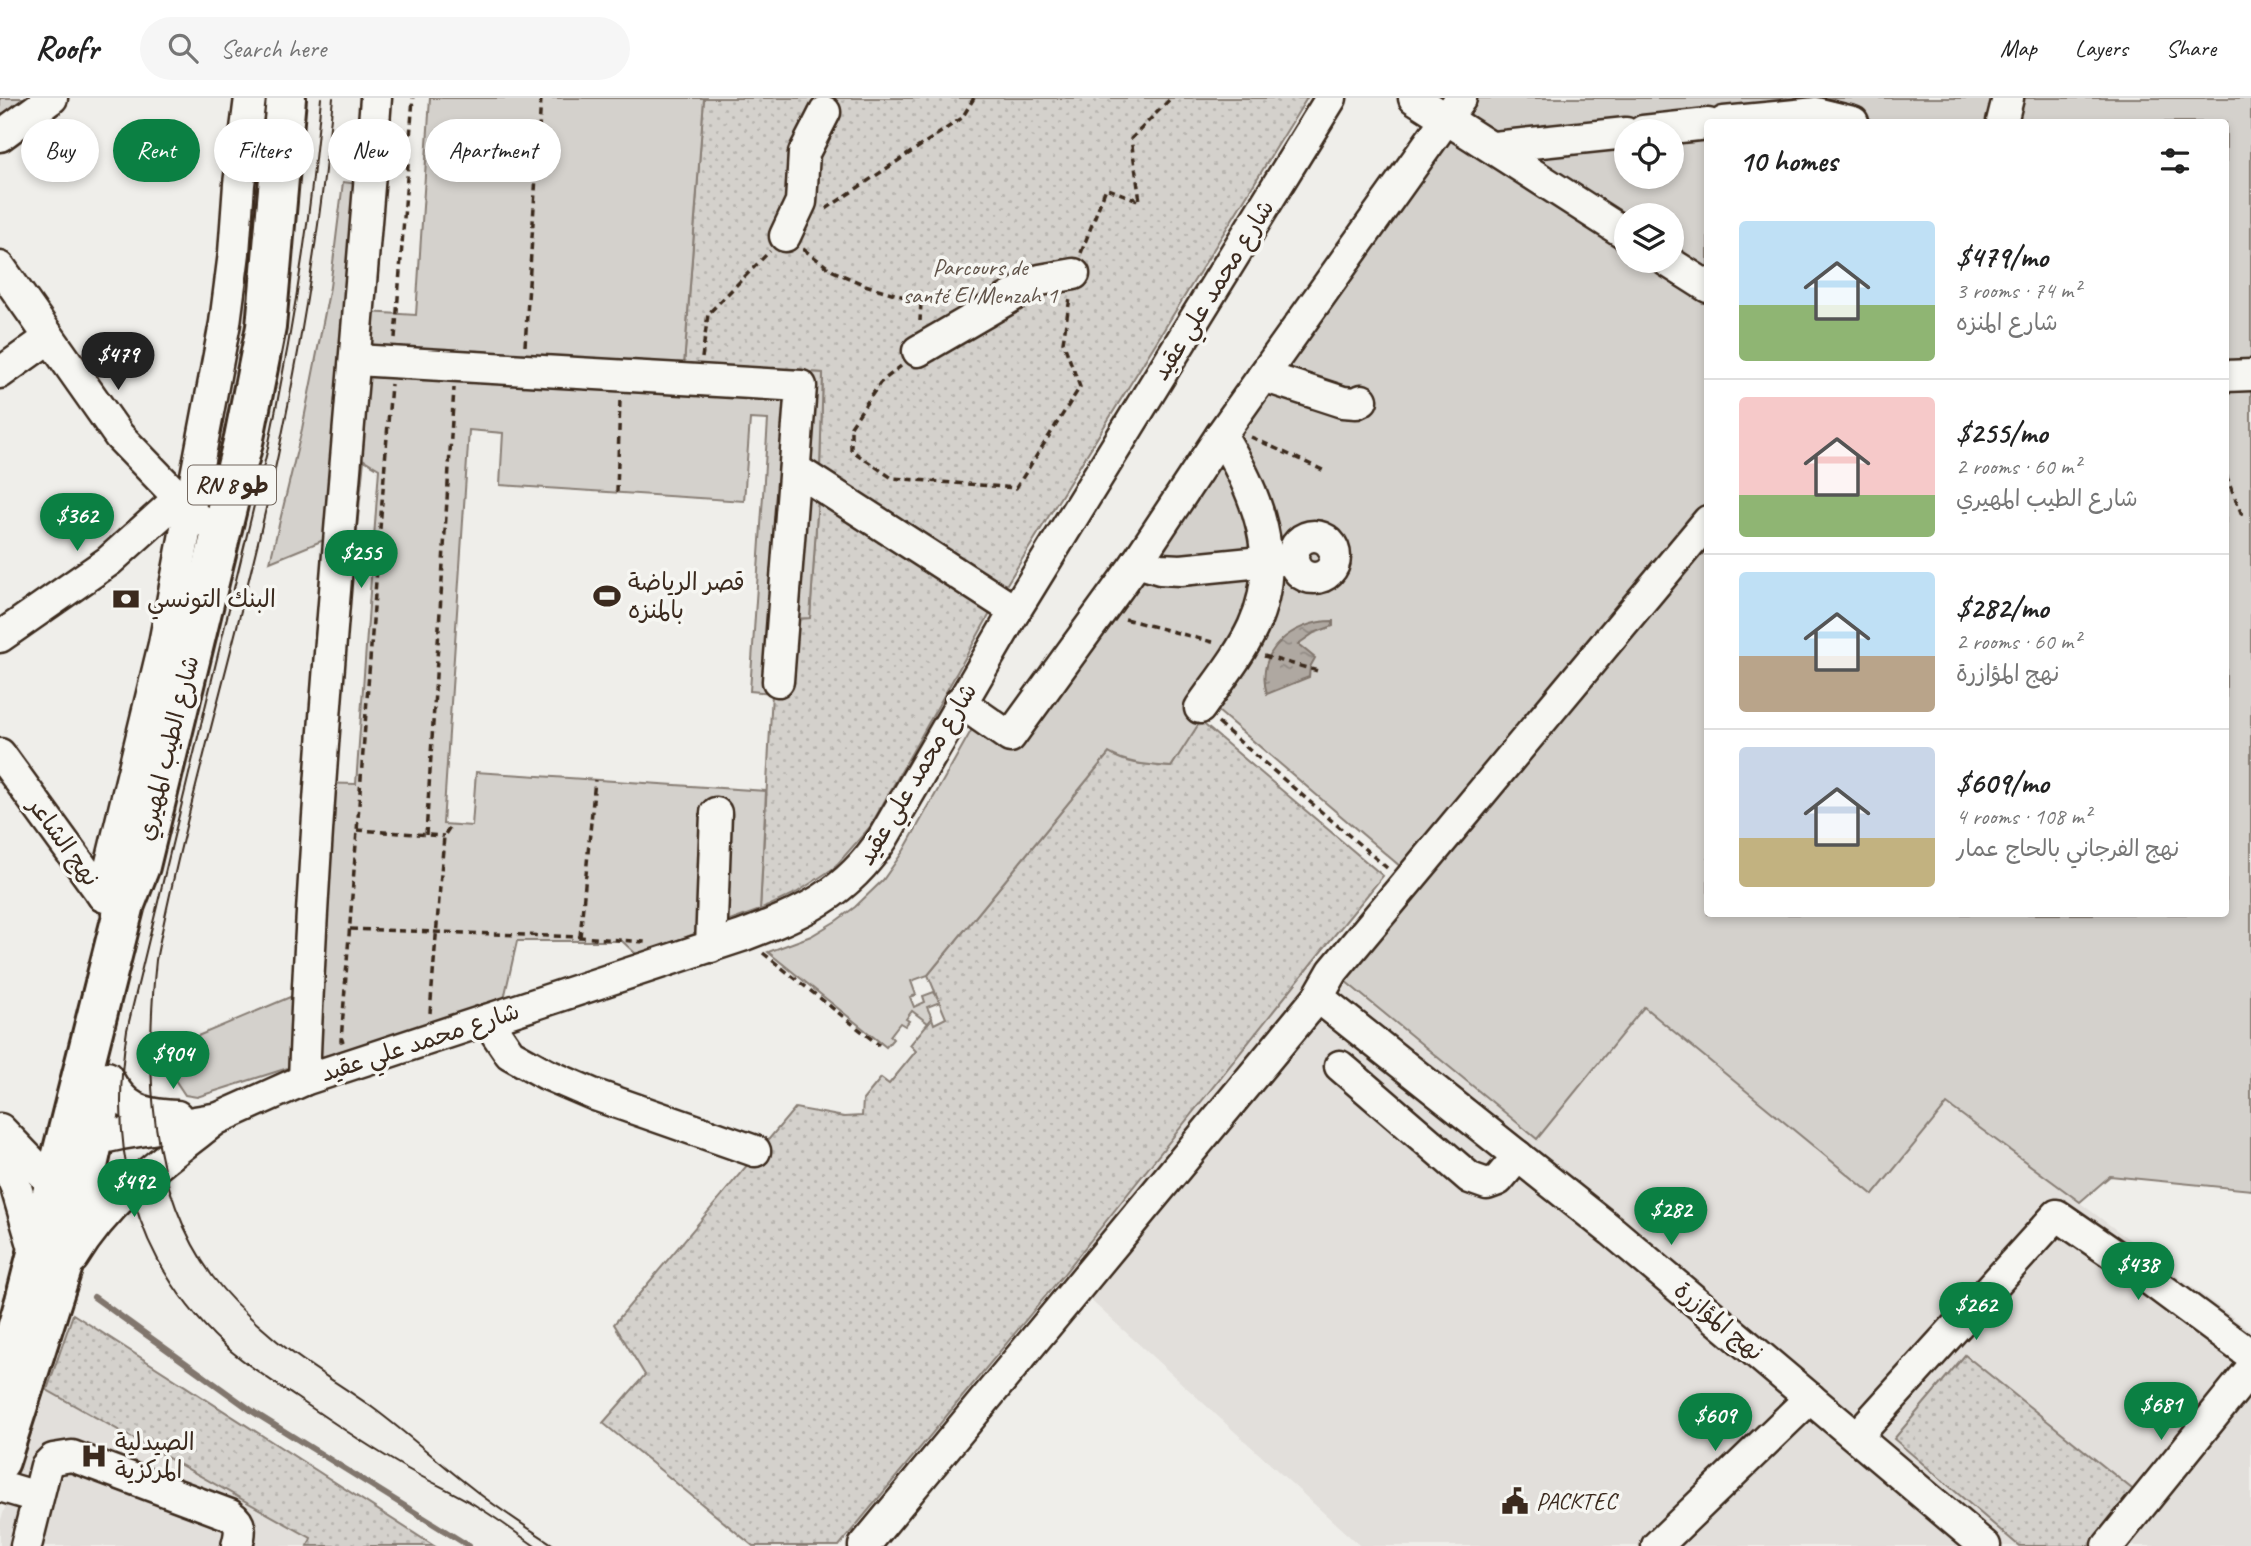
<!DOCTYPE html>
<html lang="en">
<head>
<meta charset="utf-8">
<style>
  :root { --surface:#fff; --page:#f6f6f6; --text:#222; --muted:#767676; --line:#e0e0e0; --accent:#0b8043 }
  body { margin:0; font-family:Caveat,"Playpen Sans Arabic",sans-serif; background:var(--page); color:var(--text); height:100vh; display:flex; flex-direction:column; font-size:26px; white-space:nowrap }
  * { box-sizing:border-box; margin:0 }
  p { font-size:23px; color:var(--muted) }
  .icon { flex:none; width:38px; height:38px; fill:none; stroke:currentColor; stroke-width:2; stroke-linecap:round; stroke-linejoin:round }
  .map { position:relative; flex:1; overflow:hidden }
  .sheet { position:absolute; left:1704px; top:21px; width:525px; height:798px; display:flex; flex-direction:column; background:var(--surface); border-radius:7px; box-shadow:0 4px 10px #0003 }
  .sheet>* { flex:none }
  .top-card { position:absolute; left:21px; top:21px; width:665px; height:63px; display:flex; gap:14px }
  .buttons { position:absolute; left:1614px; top:21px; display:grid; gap:14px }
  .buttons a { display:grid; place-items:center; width:70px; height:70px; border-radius:50%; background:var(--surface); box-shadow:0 4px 10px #0003; font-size:35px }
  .price { position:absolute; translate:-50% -60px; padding:0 16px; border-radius:24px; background:var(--accent); color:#fff; font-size:23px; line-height:46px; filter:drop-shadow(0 2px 4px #0008) }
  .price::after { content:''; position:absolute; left:50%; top:42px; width:21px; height:16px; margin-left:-10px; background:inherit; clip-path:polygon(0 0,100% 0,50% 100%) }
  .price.selected { background:#222; color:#fff }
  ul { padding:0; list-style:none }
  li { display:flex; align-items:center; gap:21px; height:175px; padding:0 35px }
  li+li { border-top:2px solid var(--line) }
  li span { display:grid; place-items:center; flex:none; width:196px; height:140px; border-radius:7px; color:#555 }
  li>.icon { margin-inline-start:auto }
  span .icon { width:84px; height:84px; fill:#fffc; stroke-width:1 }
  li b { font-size:30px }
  h2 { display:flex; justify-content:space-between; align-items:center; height:84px; padding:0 35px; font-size:30px }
  .pill { padding:0 24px; border-radius:32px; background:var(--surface); box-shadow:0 4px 10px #0003; font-size:24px; line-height:63px }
  .pill.selected { background:var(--accent); color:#fff }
  header { display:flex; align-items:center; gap:42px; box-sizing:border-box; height:98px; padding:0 35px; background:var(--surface); border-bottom:2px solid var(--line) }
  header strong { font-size:33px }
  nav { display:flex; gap:38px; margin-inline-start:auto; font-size:24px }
  .search { width:490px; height:63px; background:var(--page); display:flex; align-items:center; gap:18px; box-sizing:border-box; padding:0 24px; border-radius:38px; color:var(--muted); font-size:26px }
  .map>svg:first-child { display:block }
  .built { fill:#e2dfdb }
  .grass { fill:url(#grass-dots); stroke:#887e75; stroke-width:2 }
  .park { fill:#d4d1cc; stroke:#887e75; stroke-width:2; fill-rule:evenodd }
  .water { fill:url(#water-ripples); stroke:#81766d; stroke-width:2 }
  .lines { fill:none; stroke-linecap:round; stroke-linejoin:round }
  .stream { stroke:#81766d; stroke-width:6 }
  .minor-casing { stroke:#3b2a1e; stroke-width:35 }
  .major-casing { stroke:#3b2a1e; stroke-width:44 }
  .path { stroke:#3b2a1e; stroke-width:3.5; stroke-dasharray:7 5; stroke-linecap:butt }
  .minor { stroke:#f6f6f2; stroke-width:30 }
  .major { stroke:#f6f6f2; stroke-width:38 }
  .tram { stroke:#3b2a1e; stroke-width:2 }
  .labels { text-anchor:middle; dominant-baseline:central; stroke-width:7; stroke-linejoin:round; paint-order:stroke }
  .shield { fill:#f6f6f2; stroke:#73675e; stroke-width:2 }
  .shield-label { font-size:23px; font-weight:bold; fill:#3b2a1e }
  .park-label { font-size:24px; fill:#61544a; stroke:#f6f6f2 }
  .street-label { font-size:24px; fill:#3b2a1e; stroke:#f6f6f2 }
  .poi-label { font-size:24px; fill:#3b2a1e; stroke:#f6f6f2; text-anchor:start }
</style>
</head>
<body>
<header>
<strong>Roofr</strong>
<div class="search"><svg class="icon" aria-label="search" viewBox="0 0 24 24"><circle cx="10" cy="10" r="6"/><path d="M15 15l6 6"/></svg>Search here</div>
<nav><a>Map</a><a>Layers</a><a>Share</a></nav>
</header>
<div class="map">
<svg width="2251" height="1448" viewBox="0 0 2251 1448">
  <defs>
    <pattern id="grass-dots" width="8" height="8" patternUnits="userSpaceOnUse" patternTransform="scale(1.75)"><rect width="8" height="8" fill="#d4d1cc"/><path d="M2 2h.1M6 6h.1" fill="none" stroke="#b7b4af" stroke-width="1.8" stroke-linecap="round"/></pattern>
    <pattern id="water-ripples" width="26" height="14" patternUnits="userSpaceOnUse" patternTransform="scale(1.75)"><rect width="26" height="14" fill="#afa8a1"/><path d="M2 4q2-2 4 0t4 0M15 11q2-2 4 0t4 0" fill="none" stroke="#908983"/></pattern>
  </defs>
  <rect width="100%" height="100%" fill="#efeeea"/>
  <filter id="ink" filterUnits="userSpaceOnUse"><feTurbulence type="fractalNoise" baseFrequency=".0143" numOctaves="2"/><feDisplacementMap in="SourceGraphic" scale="14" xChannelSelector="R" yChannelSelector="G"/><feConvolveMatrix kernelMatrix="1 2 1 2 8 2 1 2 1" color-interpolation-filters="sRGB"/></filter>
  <g filter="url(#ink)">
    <g class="built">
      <polygon points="1315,861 1536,1040 1644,909 1873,1097 1947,1005 2251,1233 2251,1448 1360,1448 1063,1177"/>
      <polygon points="47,1292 312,1440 308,1448 0,1448 0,1424"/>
    </g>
    <g class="grass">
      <polygon points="704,0 1307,0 1005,489 870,729 834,770 796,795 760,812 772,595 791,521 810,520 820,369 823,275 684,268"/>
      <path d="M1200 623 1383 778 1315 861 1063 1177 839 1448H753L603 1325 645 1277 614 1226 795 1010 844 1019 862 1018 863 1002 881 980 889 986 916 953 910 947 932 920 934 926 946 920 928 877 1109 655C1127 667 1150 667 1171 669Z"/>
      <polygon points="73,1216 434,1448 308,1448 311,1440 47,1292"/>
      <polygon points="1965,1257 2137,1395 2095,1448 2019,1448 1894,1341"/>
    </g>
    <g class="park">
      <polygon points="0,0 26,0 0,17"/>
      <polygon points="430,0 704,0 684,267 823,275 820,369 810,520 791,521 772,595 750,593 768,322 750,321 744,403 500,387 503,335 469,332 443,726 472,728 476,674 766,693 760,812 637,857 622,843 517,843 504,901 197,999 185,997 175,982 174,948 302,894 313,685 356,686 379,371 364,362 356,439 331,439 270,464 302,331 330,189 343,84 359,86 351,213 416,217"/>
      <path d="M1445 0H2251V1092L2110 1078 2080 1104 1947 1006 1873 1097 1644 909 1537 1041 1345 883 1422 787 1211 607 1171 669C1149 667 1128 666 1109 655L928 877 911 883 916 897 910 899 914 909 925 904 923 898 934 894 940 904 927 909 932 920 928 925 912 913 906 921 909 923 905 928 900 925 890 938 893 941 886 949 768 854 811 838 836 823 855 809 883 782 904 752 971 633 977 604 1006 624ZM1708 24H2226V816H1708ZM1626 33H1671V79H1626ZM1626 117H1671V163H1626Z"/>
    </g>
    <path class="water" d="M1333 523V528L1314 535 1298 546 1315 560 1310 569 1309 579 1267 596C1254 553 1293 523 1333 523Z"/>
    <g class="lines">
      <polyline class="stream" points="94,1199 255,1315 469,1448"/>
      <defs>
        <g id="minor">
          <polyline points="1414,0 1626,136"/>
          <polyline points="1724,24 1816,15 1853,24"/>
          <polyline points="2002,24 2008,0"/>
          <polyline points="1643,33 1708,26"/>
          <polyline points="0,38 52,0"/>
          <polyline points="1494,49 1626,35"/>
          <polyline points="785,138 801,104 804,55 825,14"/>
          <polyline points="1667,163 1708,189"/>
          <polyline points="0,169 119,338 179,400 190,415 200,422"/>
          <polyline points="918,253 1040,182 1074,176"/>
          <polyline points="356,262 801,288 778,583"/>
          <polyline points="0,275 49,240"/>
          <polyline points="1263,278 1343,304 1356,305 1362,302"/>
          <polyline points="2226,278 2251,277"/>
          <polyline points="795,371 1015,513"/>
          <circle cx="1314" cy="459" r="21"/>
          <polyline points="1137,464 1160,471 1181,472 1292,461"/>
          <polyline points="0,539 109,463 179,400"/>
          <polyline points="960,604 1010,639 1137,464 1221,337 1461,0"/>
          <path d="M1200 610C1218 584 1239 559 1253 529 1284 462 1257 395 1221 337"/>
          <polyline points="0,656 103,798 115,803"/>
          <polyline points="103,798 164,546 225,225 234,155 239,86 250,0"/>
          <polyline points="711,849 716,715"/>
          <polyline points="1318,899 1612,1133 1985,1448"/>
          <polyline points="487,922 510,956 546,976 595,997 755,1053"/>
          <polyline points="1340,968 1470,1080 1487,1086 1498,1082 1518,1058"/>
          <path d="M107 979C125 1011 141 1017 177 1018"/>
          <path d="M304 982C316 654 351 327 376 0"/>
          <polyline points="0,1031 55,1088 63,1103"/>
          <path d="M75 1046 121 1036 219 1020 304 982 742 838C802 815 846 797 883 740L1015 513 1331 0"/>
          <polyline points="0,1052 16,1089 36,1157"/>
          <path d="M73 1160C108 1101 161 1064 214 1023"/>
          <polyline points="1857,1338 2057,1117 2138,1173 2251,1257"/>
          <polyline points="0,1388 37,1399"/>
          <path d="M26 1448 46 1368 53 1361 72 1358 230 1417C242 1425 241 1434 237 1448"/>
          <polyline points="864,1448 1318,899 1333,873 1708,423"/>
          <polyline points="1657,1448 1810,1300"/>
          <polyline points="2108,1448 2251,1271"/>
        </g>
        <g id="major">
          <polyline points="0,1290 25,1203 125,806 140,768 244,340 266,229 286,0"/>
          <polyline points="0,1363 74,1133 102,1003"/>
        </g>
      </defs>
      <use href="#minor" class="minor-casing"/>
      <use href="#major" class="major-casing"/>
      <g class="path">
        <polyline points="826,111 962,20 974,0"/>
        <polyline points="803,151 833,173 865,187 921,204 920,223"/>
        <polyline points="1081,155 1106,90 1140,103 1131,41 1171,0"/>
        <polyline points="395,240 413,0"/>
        <polyline points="525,248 541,0"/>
        <polyline points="702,260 708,216 770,153"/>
        <polyline points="901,268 880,285 851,328 851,352 892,380 1016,390 1080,289 1063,244 1070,200"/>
        <polyline points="1251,339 1327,374"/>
        <polyline points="2226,377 2242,417"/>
        <polyline points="617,394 620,301"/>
        <polyline points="1125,521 1216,545"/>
        <polyline points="1264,558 1318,573"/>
        <polyline points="1218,625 1387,770"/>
        <polyline points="357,732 444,738"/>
        <polyline points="426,737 454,290"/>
        <polyline points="350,831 580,839 645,844"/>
        <polyline points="580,839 595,682"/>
        <polyline points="763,855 879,947"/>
        <polyline points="430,915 444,738 451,727"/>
        <polyline points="344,942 341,943 391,286"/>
      </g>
      <use href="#minor" class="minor"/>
      <use href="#major" class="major"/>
      <g class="tram">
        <path d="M321 0C311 119 292 237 267 354L127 932C108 1052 133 1162 224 1247 246 1267 272 1283 297 1300 331 1323 364 1346 399 1366 425 1382 453 1393 478 1409 498 1421 516 1435 535 1448"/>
        <path d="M333 0C321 120 303 239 278 357 242 526 190 692 156 862 145 969 147 1088 213 1179 229 1200 249 1219 269 1236 300 1264 339 1285 373 1310 407 1335 438 1364 472 1390 498 1411 527 1429 555 1448"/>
      </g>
    </g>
  </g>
  <defs>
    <symbol id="stadium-bare" viewBox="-9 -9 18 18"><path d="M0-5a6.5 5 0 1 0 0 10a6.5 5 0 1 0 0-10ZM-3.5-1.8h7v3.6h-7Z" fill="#3b2a1e" stroke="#f6f6f2" stroke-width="2.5" paint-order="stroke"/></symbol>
    <symbol id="bank-bare" viewBox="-9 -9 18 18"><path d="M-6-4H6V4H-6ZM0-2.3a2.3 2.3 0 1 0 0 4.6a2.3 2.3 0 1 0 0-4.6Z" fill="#3b2a1e" stroke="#f6f6f2" stroke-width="2.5" paint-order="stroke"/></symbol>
    <symbol id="hospital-bare" viewBox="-9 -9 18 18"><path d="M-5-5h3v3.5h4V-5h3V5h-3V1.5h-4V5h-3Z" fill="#3b2a1e" stroke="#f6f6f2" stroke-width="2.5" paint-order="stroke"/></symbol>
    <symbol id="civic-bare" viewBox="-9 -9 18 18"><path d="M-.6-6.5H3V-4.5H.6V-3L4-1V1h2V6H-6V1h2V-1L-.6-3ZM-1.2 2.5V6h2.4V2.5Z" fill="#3b2a1e" stroke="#f6f6f2" stroke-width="2.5" paint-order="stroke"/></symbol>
  </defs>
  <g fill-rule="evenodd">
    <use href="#stadium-bare" x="588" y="479" width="38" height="38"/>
    <use href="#bank-bare" x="107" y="482" width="38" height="38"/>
    <use href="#hospital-bare" x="75" y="1339" width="38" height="38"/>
    <use href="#civic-bare" x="1496" y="1384" width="38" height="38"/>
  </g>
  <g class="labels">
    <rect class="shield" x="188" y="367.5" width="88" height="39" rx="5"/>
    <g class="shield-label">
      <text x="232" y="387">RN 8 طو</text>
    </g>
    <g class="park-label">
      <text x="980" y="169">Parcours de<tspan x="980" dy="28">santé El Menzah 1</tspan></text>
    </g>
    <g class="street-label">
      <text transform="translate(1213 192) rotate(-58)">شارع محمد علي عقيد</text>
      <text transform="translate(168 650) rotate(-76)">شارع الطيب المهيري</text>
      <text transform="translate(917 676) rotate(-59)">شارع محمد علي عقيد</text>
      <text transform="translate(64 744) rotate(54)">نهج الشاعر</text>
      <text transform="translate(420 944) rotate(-18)">شارع محمد علي عقيد</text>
      <text transform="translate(1719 1223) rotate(40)">نهج المؤازرة</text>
    </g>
    <g class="poi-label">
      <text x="628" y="484">قصر الرياضة<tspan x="628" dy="28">بالمنزه</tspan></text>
      <text x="147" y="501">البنك التونسي</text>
      <text x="115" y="1344">الصيدلية<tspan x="115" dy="28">المركزية</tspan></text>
      <text x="1536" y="1403">PACKTEC</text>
    </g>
  </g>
</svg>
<div class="buttons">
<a><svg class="icon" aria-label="locate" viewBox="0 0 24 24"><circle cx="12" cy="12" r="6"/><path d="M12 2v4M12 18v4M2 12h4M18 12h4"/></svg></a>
<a><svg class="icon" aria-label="layers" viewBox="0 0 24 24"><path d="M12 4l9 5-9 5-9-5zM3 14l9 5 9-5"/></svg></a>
</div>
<b class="price selected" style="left:118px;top:294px">$479</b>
<b class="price" style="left:77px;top:455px">$362</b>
<b class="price" style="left:361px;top:492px">$255</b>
<b class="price" style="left:173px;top:993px">$904</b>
<b class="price" style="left:134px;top:1121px">$492</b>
<b class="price" style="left:1671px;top:1149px">$282</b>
<b class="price" style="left:2138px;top:1204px">$438</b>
<b class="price" style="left:1976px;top:1244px">$262</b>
<b class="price" style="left:2161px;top:1344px">$681</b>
<b class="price" style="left:1715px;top:1355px">$609</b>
<div class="top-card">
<a class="pill">Buy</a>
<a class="pill selected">Rent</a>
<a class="pill">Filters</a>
<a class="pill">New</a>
<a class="pill">Apartment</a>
</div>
<section class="sheet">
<h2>10 homes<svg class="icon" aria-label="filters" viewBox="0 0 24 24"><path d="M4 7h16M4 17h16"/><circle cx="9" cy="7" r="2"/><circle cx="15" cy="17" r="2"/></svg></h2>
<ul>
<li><span style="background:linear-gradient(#bfe0f5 60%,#8fb573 0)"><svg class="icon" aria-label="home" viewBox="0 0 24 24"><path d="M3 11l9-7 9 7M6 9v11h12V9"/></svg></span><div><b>$479/mo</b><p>3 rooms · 74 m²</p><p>شارع المنزه</p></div></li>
<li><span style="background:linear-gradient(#f6c9c9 70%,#8fb573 0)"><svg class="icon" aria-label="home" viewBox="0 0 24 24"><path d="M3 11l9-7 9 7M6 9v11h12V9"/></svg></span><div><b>$255/mo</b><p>2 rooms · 60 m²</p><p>شارع الطيب المهيري</p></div></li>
<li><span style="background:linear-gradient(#bfe0f5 60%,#b9a48a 0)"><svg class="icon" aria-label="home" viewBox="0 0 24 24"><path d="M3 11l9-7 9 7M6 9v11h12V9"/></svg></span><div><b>$282/mo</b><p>2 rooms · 60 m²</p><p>نهج المؤازرة</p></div></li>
<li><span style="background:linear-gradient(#c9d6e8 65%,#c2b280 0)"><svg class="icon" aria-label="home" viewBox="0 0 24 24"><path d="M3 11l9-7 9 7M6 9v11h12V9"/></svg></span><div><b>$609/mo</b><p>4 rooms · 108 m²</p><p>نهج الفرجاني بالحاج عمار</p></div></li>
</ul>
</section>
</div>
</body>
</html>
